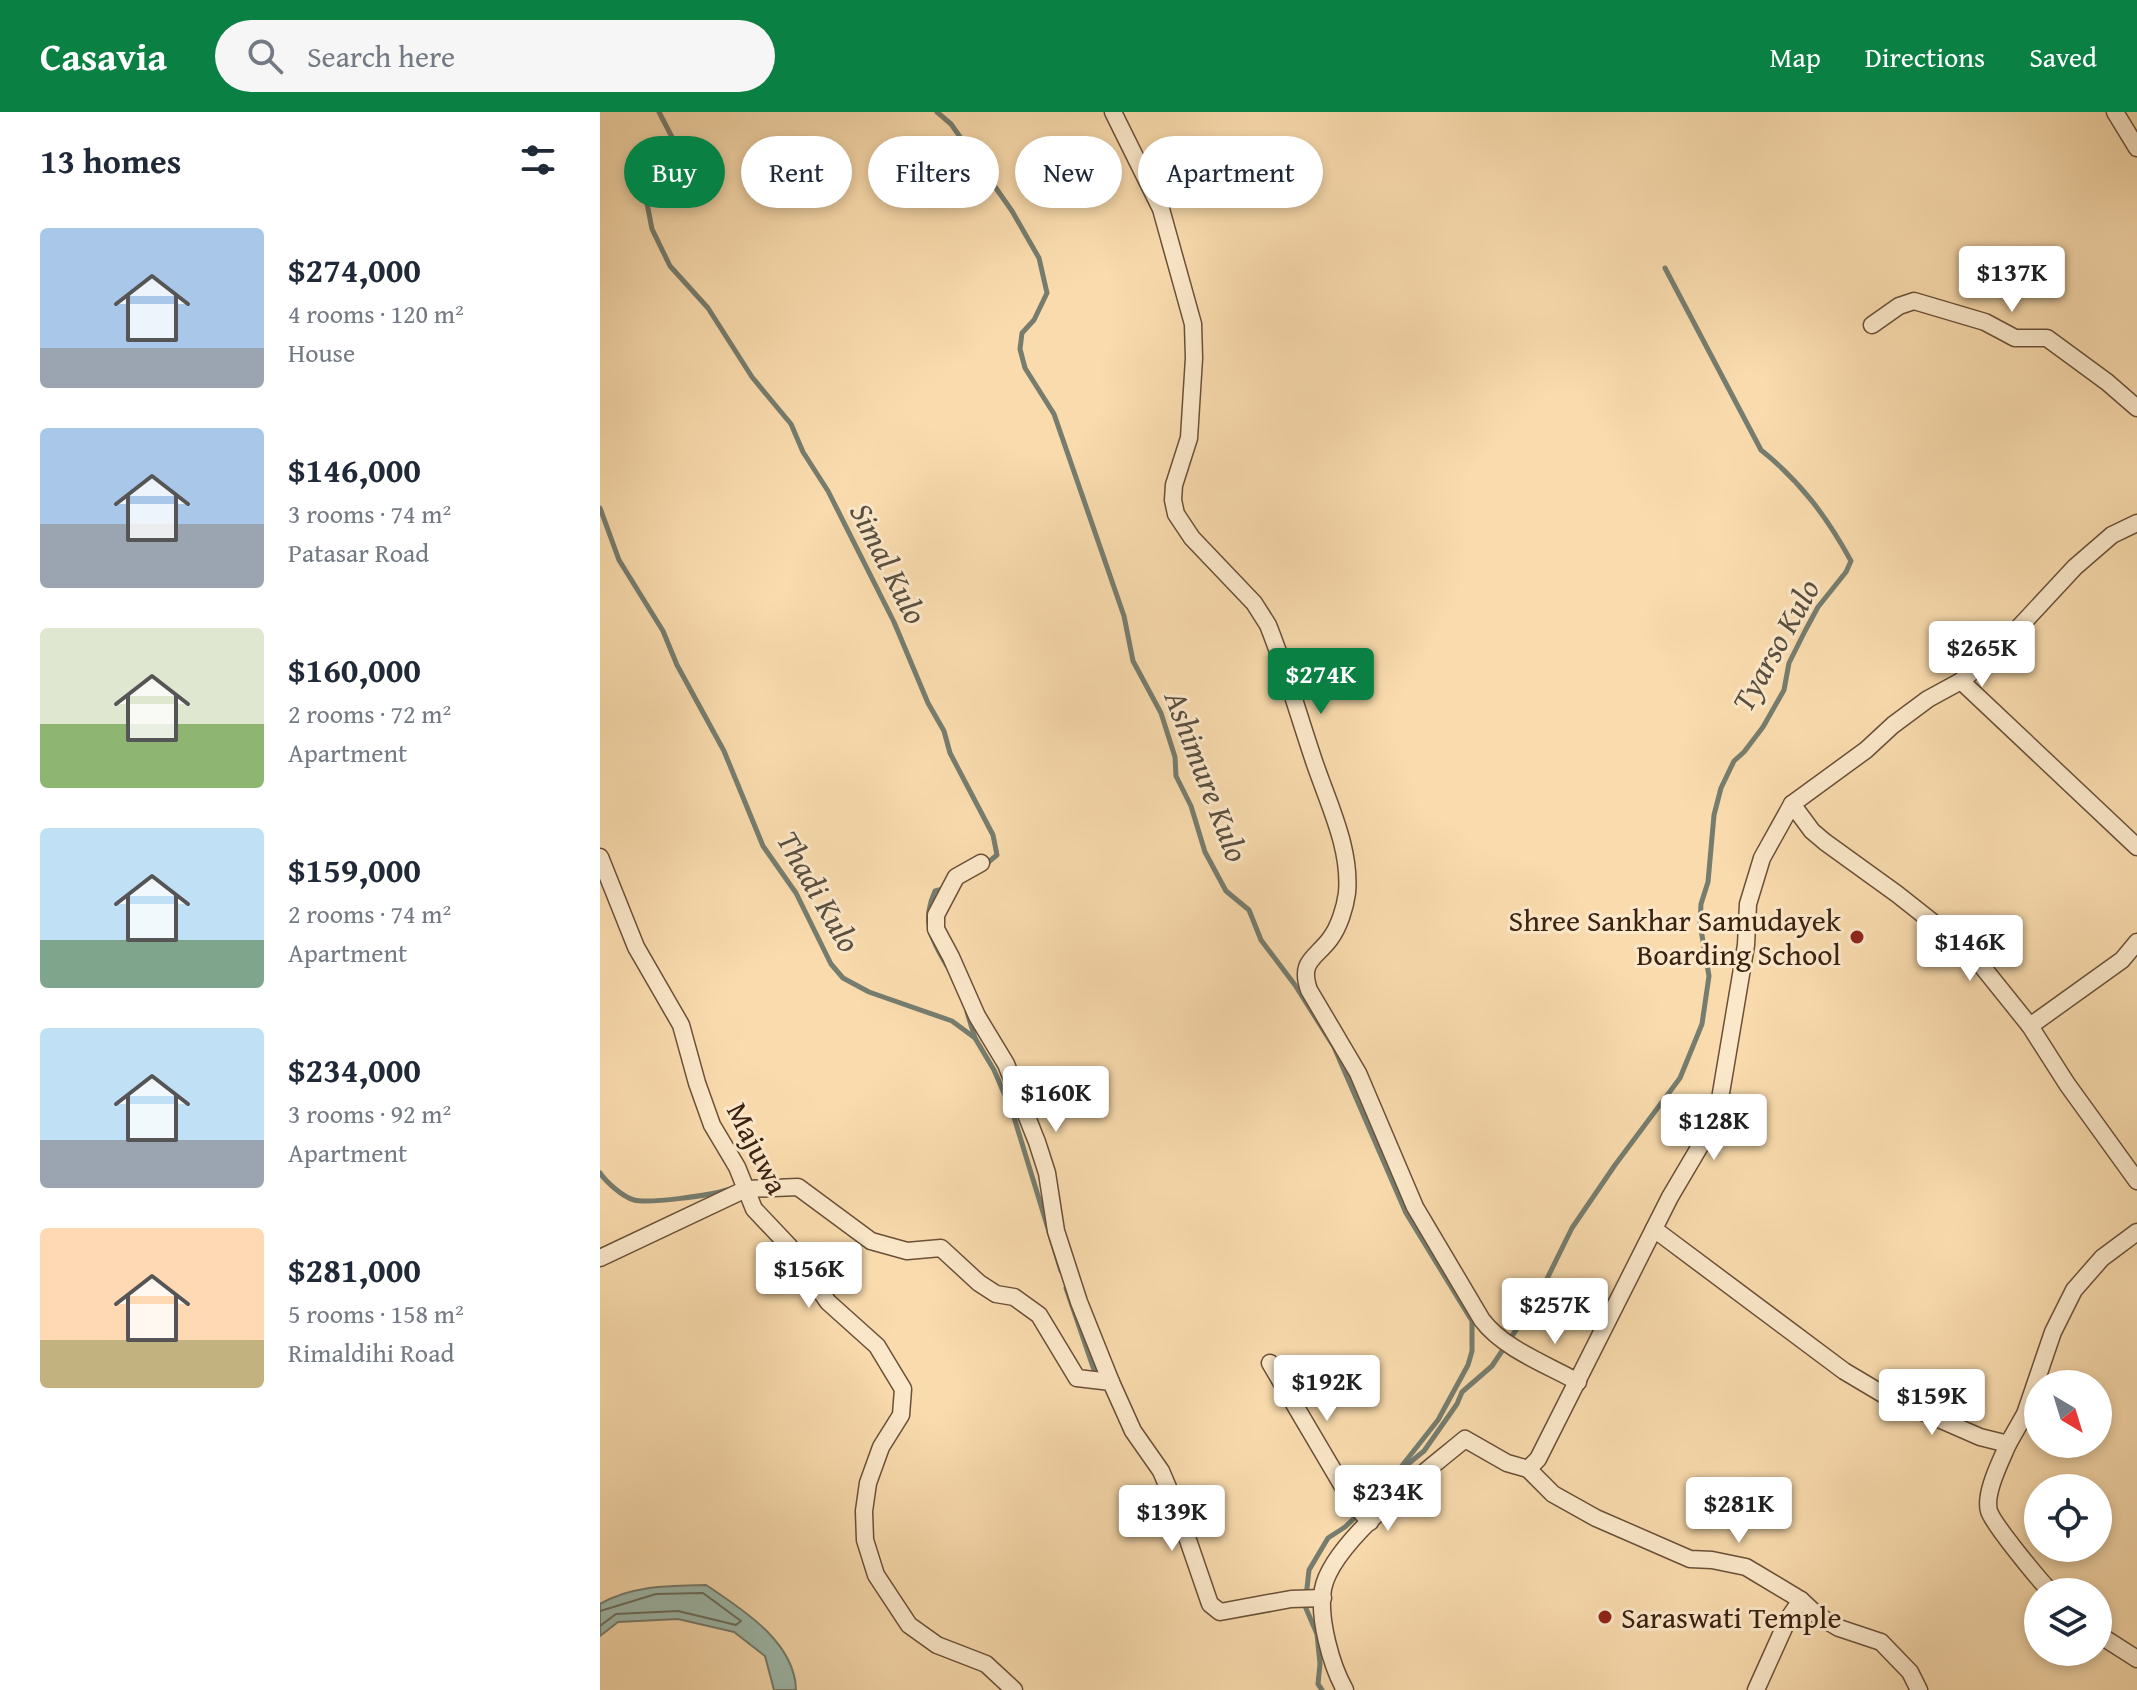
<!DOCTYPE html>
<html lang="en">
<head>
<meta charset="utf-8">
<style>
  :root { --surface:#fff; --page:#f6f6f7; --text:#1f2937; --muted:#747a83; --accent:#0b8043 }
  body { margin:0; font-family:"Gentium Book Plus",serif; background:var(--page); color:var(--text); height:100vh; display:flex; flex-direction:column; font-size:30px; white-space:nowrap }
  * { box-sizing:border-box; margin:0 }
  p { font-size:26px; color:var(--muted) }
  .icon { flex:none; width:44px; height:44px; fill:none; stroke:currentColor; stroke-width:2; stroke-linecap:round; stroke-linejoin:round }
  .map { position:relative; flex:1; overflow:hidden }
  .sheet { display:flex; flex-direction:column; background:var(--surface); width:600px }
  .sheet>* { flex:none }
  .top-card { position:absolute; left:24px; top:24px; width:760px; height:72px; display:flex; gap:16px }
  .needle { width:52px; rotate:142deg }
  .buttons { position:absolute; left:1424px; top:1258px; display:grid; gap:16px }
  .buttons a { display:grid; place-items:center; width:88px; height:88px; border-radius:50%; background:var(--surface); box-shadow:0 4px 12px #0003; font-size:40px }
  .price { position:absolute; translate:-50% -68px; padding:0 18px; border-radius:8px; background:#fff; color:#222; font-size:26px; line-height:52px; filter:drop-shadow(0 2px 4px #0008) }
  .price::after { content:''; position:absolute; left:50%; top:48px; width:24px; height:18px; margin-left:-12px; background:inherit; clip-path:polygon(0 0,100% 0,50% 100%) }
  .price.on { background:var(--accent); color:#fff }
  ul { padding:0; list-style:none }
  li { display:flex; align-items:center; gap:24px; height:200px; padding:0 40px }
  li span { display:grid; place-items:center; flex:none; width:224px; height:160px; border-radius:8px; color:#555 }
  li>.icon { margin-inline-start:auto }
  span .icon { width:96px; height:96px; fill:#fffc; stroke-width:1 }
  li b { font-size:34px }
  h2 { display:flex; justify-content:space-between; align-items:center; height:96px; padding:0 40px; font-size:34px }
  .chip { padding:0 28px; border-radius:36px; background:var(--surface); box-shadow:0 4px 12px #0003; font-size:28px; line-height:72px }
  .chip.on { background:var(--accent); color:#fff }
  header { display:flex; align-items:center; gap:48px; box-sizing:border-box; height:112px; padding:0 40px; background:var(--accent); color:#fff }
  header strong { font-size:38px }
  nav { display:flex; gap:44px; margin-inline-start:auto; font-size:28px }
  .search { width:560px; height:72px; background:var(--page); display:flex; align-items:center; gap:20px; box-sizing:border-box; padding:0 28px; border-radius:44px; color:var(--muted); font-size:30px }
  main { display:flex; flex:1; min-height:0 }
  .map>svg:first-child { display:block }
  .water { fill:#9ebbae; stroke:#767d6f; stroke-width:2 }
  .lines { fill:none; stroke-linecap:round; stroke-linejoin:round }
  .shore { stroke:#6c6e60; stroke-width:2 }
  .stream { stroke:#767d6f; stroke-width:5 }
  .minor-casing { stroke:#6a5038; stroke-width:19 }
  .minor { stroke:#fbe8ca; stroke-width:16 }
  .poi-dot { fill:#8f2418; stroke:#fbe8ca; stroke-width:3 }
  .labels { text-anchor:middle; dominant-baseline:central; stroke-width:6; stroke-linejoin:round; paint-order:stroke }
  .poi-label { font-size:30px; fill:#3b2111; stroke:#fbe8ca; text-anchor:end }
  .street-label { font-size:30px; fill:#3b2111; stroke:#fbe8ca }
  .water-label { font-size:32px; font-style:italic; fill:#594f40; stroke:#fbe8ca }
</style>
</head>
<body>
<header>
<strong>Casavia</strong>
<div class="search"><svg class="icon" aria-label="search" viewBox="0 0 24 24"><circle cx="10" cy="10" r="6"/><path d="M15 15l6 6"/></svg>Search here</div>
<nav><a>Map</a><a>Directions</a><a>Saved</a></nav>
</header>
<main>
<section class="sheet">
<h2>13 homes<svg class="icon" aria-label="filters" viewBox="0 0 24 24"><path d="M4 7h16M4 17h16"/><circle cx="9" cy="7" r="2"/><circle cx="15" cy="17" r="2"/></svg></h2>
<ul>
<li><span style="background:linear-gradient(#a9c7e8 75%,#9aa5b1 0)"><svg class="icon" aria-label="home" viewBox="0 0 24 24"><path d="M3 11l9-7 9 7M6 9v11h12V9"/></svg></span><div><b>$274,000</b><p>4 rooms · 120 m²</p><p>House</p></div></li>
<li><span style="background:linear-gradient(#a9c7e8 60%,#9aa5b1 0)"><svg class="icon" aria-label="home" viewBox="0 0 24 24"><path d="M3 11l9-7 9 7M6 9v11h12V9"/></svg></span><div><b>$146,000</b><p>3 rooms · 74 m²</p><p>Patasar Road</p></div></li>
<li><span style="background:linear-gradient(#dfe7d0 60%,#8fb573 0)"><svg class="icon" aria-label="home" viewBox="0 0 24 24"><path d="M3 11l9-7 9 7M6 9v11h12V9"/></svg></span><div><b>$160,000</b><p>2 rooms · 72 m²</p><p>Apartment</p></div></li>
<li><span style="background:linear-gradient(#bfe0f5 70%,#7fa58c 0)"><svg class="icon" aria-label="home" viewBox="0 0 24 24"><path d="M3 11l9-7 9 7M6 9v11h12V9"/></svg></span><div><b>$159,000</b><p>2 rooms · 74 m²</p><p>Apartment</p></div></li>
<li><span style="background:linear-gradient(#bfe0f5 70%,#9aa5b1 0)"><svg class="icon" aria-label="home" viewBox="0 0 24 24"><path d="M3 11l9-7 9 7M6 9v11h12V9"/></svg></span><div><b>$234,000</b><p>3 rooms · 92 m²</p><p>Apartment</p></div></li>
<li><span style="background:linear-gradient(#ffd9b3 70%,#c2b280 0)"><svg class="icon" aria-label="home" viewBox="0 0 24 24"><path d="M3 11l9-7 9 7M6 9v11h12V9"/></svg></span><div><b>$281,000</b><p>5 rooms · 158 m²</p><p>Rimaldihi Road</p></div></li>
</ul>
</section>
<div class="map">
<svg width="1537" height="1578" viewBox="0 0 1537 1578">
  <rect width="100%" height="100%" fill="#f9dbad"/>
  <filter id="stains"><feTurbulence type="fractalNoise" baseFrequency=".0025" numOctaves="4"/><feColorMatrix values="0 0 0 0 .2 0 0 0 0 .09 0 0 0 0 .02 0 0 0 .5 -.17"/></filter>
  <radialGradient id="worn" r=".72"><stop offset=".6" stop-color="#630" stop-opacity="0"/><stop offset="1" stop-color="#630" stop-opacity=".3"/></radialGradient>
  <path class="water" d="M106 1473C142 1497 195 1530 196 1578H174L165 1544 134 1520 78 1507 18 1510 0 1524V1492C32 1473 70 1474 106 1473Z"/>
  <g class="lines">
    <polyline class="shore" points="0,1499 56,1482 103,1481 141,1509 136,1513 78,1499 16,1502 0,1514"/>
    <g class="stream">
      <polyline points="59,0 74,29 73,39 50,60 43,71 52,117 70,154 108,196 152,265 191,312 203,340 228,379 294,510 328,591 344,619 350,641 393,723 397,743 386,752"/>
      <polyline points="337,0 351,12 412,99 439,146 447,181 434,208 422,221 420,237 425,256 454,302 524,504 533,549 561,601 575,645 576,664 591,694 605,740 626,779 649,798 661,828 695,873 734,935 806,1101 872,1209 872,1239 868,1253 838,1308 801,1355"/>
      <polyline points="0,396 19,448 63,519 77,553 124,639 163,734 196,781 231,852 243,866 269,880 352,909 375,926 394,958 413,1002 461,1159"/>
      <path d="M347 854C331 827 321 809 335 779L347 776"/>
      <polyline points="367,900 375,926"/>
      <path d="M0 1061C6 1070 23 1085 34 1088 50 1092 111 1083 127 1078"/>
      <polyline points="466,1176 494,1258"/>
      <path d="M722 1578 718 1572 720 1552 717 1522 705 1494 709 1458 728 1426 745 1415 783 1379 792 1365 824 1339 857 1292 862 1280 892 1254 938 1185 972 1116 1015 1053 1080 966 1102 912 1109 864 1100 812 1101 792 1108 770 1114 703 1121 676 1134 649 1144 640 1163 615 1184 578 1189 551 1205 519 1218 495 1246 460 1251 449C1227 405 1200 369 1161 338L1065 156"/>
    </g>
    <defs>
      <g id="minor">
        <path d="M513 0 561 97 593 212 594 246 589 326 574 373 573 388 576 402 592 426 654 491 668 513C686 558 699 605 715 652 729 693 751 737 747 781 745 796 739 815 730 827 715 847 699 849 709 878L758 961 815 1095 882 1208C904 1237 946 1252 978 1270"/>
        <polyline points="1515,0 1537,36"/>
        <polyline points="1272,213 1299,194 1314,189 1385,210 1415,226 1447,226 1507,270 1537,296"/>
        <polyline points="1361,569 1537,735"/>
        <polyline points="1192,692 1212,719 1225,730 1297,782 1359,831 1377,848 1430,914 1467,972 1537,1069"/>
        <polyline points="0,745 36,835 81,913 97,971 112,1013 137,1055 154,1097 189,1134 228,1190 277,1234 303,1277 301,1303 281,1335 268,1371 264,1399 265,1428 276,1463 309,1513 337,1533 386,1552 414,1578"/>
        <polyline points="381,751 356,765 336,803 336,817 351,845 377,904 406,952 437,1030 447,1061 456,1119 479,1190 511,1270"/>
        <polyline points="1430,914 1522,848 1537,830"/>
        <polyline points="1054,1117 1244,1259 1286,1284 1380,1325 1408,1332 1425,1302 1453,1220 1474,1178 1502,1146 1537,1120"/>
        <polyline points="0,1146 146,1077 198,1075 271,1129 307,1139 341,1136 379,1171 396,1182 414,1185 439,1203 477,1266 511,1270 533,1319 561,1359 578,1399 610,1492 620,1500 691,1487 723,1486"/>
        <polyline points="670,1251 752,1390 770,1410"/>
        <path d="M1408 1332C1401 1349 1384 1381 1389 1399 1393 1412 1439 1468 1451 1480"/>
        <polyline points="928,1357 938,1347 1070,1085 1103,1029 1120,987 1146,833 1148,792 1162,746 1192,692 1266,638 1293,613 1328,587 1361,569 1396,540 1475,455 1512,423 1537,411"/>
        <polyline points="1498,1522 1537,1547"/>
        <path d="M745 1578C731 1553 718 1506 723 1477 732 1429 828 1358 865 1327L907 1351 928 1357 953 1382 996 1406 1090 1447 1112 1448 1146 1455 1201 1488 1217 1503 1239 1516 1281 1530 1310 1560 1319 1578"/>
        <polyline points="1156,1578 1188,1507 1201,1488"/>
      </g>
    </defs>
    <use href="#minor" class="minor-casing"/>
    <use href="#minor" class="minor"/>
  </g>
  <g class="poi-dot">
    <circle cx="1257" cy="825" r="8"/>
    <circle cx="1005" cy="1505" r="8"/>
  </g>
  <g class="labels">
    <g class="poi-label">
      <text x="1241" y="808">Shree Sankhar Samudayek<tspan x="1241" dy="34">Boarding School</tspan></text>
      <text x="1021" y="1505" text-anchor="start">Saraswati Temple</text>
    </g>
    <g class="street-label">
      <text transform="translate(158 1036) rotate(63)">Majuwa</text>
    </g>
    <g class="water-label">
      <text transform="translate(289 451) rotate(63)">Simal Kulo</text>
      <text transform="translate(1175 533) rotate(-61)">Tyarso Kulo</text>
      <text transform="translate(607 664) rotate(69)">Ashimure Kulo</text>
      <text transform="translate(219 779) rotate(60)">Thadi Kulo</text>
    </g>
  </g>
  <rect width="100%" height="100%" filter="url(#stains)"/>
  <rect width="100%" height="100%" fill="url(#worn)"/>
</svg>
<div class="buttons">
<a><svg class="needle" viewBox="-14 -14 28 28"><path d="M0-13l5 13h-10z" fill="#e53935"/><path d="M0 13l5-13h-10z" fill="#747a83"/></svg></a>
<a><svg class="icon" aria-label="locate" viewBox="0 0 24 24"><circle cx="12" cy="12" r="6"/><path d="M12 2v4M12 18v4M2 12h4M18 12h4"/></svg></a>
<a><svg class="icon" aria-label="layers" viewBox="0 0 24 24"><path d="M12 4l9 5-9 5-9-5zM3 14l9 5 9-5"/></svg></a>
</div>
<b class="price" style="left:1412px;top:202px">$137K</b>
<b class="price" style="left:1382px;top:577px">$265K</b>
<b class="price on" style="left:721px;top:604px">$274K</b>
<b class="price" style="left:1370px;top:871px">$146K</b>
<b class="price" style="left:456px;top:1022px">$160K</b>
<b class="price" style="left:1114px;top:1050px">$128K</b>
<b class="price" style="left:209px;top:1198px">$156K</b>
<b class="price" style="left:955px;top:1234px">$257K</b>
<b class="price" style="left:727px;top:1311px">$192K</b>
<b class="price" style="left:1332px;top:1325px">$159K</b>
<b class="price" style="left:788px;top:1421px">$234K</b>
<b class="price" style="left:1139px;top:1433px">$281K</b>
<b class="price" style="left:572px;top:1441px">$139K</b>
<div class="top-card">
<a class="chip on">Buy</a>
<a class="chip">Rent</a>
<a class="chip">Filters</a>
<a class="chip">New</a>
<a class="chip">Apartment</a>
</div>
</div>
</main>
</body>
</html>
